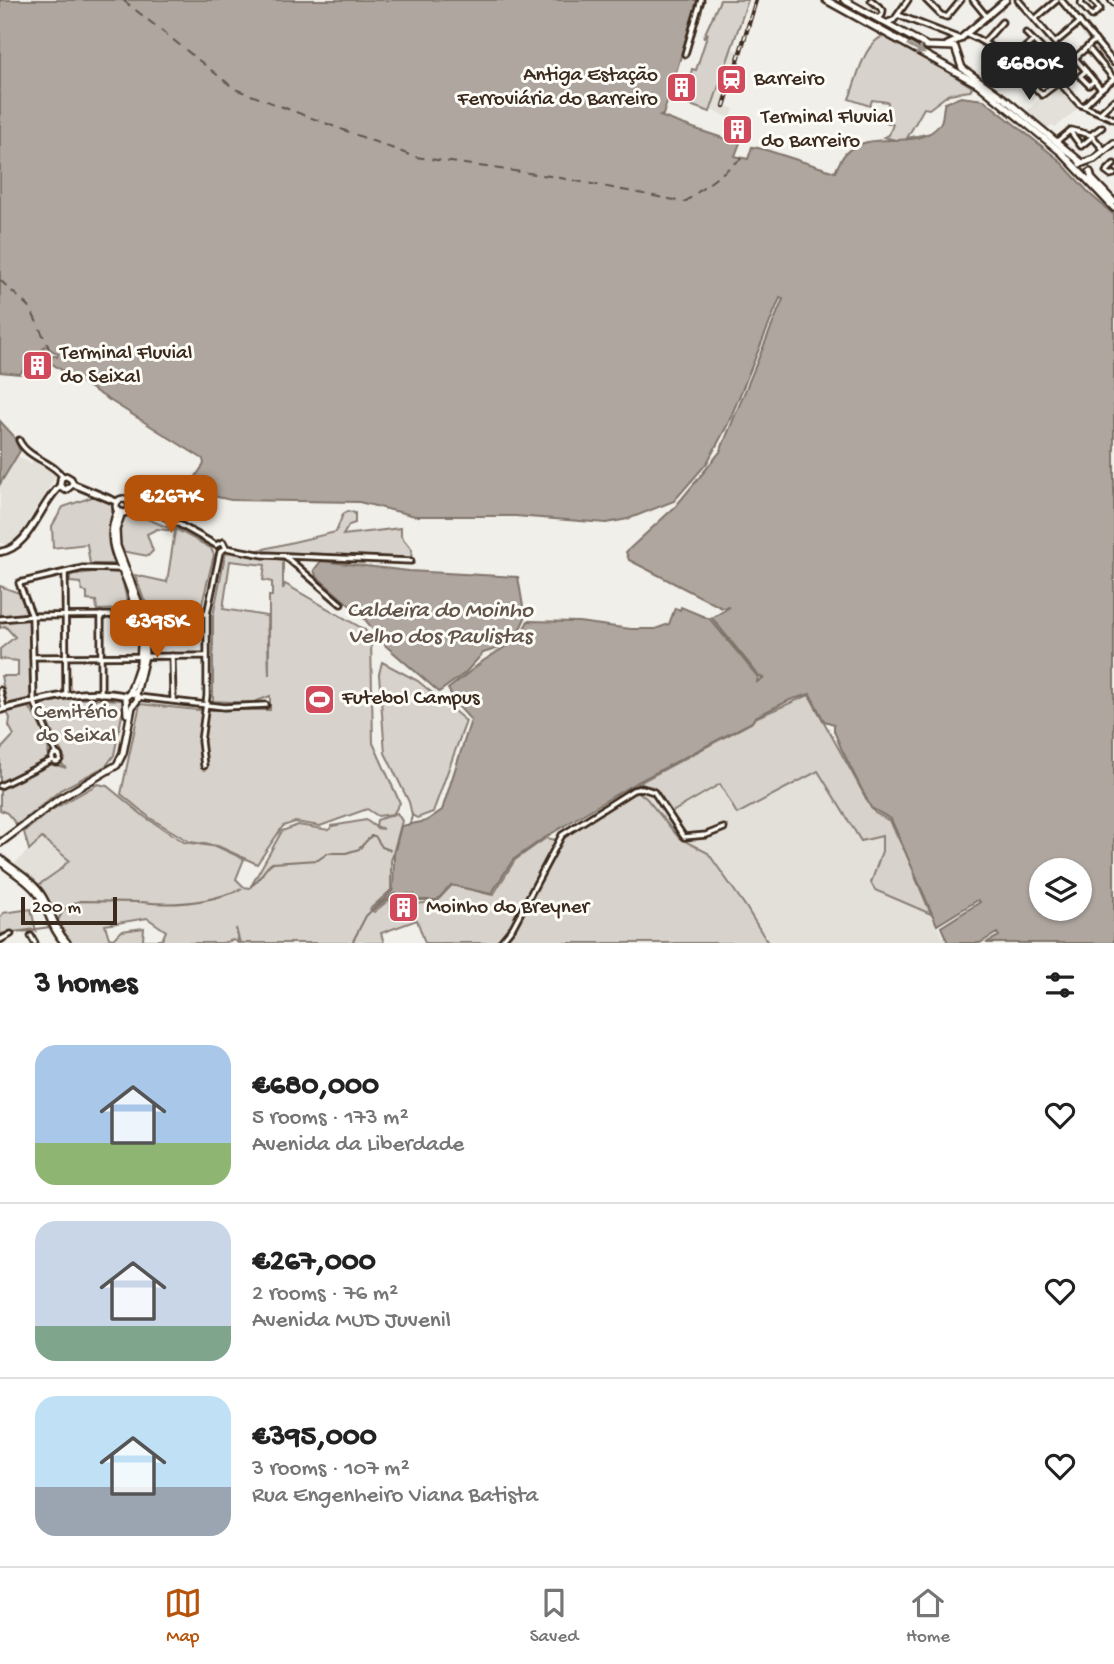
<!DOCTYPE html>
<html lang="en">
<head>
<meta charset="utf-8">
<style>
  :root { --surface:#fff; --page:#f6f6f6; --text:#222; --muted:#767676; --line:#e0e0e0; --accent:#b45309 }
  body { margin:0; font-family:"Gochi Hand",sans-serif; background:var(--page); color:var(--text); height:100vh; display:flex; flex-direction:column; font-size:26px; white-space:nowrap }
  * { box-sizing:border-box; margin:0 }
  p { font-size:23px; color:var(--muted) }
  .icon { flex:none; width:38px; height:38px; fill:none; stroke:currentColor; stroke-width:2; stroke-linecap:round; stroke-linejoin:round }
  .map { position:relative; height:943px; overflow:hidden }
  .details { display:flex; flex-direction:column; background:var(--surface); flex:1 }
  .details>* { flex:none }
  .buttons { position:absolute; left:1029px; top:858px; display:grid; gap:14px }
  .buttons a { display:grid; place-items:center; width:63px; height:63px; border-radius:50%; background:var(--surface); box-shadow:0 2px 5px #0004; font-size:35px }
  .scale { position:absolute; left:21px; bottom:18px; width:96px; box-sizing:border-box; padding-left:7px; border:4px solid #3b2a1e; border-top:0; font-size:19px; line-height:24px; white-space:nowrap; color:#3b2a1e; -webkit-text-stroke:5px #fdfcf7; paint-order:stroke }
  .price { position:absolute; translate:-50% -60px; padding:0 16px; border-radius:14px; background:var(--accent); color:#fff; font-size:23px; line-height:46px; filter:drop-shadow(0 2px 4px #0008) }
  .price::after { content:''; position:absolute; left:50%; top:42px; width:21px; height:16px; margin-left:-10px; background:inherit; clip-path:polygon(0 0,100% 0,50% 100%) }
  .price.active { background:#222; color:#fff }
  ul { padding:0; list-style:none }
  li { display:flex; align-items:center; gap:21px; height:175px; padding:0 35px }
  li+li { border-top:2px solid var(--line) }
  li span { display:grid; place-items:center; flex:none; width:196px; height:140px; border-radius:21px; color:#555 }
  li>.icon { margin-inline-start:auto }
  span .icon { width:84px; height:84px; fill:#fffc; stroke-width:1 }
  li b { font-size:30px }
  h2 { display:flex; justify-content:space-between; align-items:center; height:84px; padding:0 35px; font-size:30px }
  .tabs { display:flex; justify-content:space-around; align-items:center; height:98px; border-top:2px solid var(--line); background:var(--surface); font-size:19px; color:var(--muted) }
  .tabs a { display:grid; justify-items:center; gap:4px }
  .tabs .active { color:var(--accent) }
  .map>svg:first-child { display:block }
  .built { fill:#e3e0da }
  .green { fill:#d7d2cc; stroke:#897e75; stroke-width:2; fill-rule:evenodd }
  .water { fill:#aea69f; stroke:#80746b; stroke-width:2; fill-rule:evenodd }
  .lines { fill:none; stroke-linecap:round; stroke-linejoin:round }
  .stream { stroke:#80746b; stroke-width:2 }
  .ferry { stroke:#63554b; stroke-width:2; stroke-dasharray:9 7; stroke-linecap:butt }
  .minor-casing { stroke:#3b2a1e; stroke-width:9 }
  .tertiary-casing { stroke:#3b2a1e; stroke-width:10 }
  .secondary-casing { stroke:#3b2a1e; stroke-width:10 }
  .primary-casing { stroke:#3b2a1e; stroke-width:12 }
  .minor { stroke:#fdfcf7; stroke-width:3.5 }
  .tertiary { stroke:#fdfcf7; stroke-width:4.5 }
  .secondary { stroke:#fdfcf7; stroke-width:5 }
  .primary { stroke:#fdfcf7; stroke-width:7 }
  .rail-casing { stroke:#3b2a1e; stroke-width:4.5 }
  .rail { stroke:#fdfcf7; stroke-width:2; stroke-dasharray:5; stroke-linecap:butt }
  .oneway { fill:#9c938a }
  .labels { text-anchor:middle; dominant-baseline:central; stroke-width:6; stroke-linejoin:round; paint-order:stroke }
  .poi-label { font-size:21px; fill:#3b2a1e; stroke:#fdfcf7; text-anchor:start }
  .park-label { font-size:21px; fill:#62544a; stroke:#fdfcf7 }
  .water-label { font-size:23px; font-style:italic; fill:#63554b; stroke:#fdfcf7 }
</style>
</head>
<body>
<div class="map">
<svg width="1114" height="943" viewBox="0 0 1114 943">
  <rect width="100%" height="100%" fill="#f1efea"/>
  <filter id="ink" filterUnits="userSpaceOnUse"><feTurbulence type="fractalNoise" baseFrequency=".0143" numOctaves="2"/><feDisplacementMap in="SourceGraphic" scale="14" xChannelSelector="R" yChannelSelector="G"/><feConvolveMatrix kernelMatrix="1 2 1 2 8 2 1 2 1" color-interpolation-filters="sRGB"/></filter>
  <g filter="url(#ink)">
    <g class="built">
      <polygon points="732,49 743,52 727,106 734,109 731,118 711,110"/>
      <polygon points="1057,89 1062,90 1078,109 1056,127 1052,125 1045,129 1026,112 1039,99 1045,100"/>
      <polygon points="18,456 31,464 34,459 57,475 18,539 8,547 0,542 0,484"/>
      <polygon points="818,770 857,836 882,836 882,851 871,883 874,890 931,914 946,943 768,943 746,907 708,853 679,838 647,799 638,791 639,786 653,787 672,812 720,784"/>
      <polygon points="42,837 69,860 37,886 12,866"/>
    </g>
    <g class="green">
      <polygon points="720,0 748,0 710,112 684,103 692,69 696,70 708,33 703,38"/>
      <path d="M888 35 972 87 970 91 949 94 929 109 924 108 907 138 931 133 838 171C846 141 870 142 896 140L884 137 889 135 893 124 886 123 888 102 872 100 870 106 849 99C857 80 864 38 888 35Z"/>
      <path d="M95 496 112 502C114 527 103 539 115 564H90L87 544 53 548 52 526 63 507Z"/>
      <polygon points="348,511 355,513 355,523 349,525 343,535 401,528 401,536 412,550 411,558 255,551 336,532 343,514"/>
      <path d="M131 512 171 529 172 527 211 548 214 555 201 608 154 609 144 600 135 575 167 582 175 531 157 529 147 534 153 551 148 556 121 551C118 537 116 520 131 512Z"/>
      <path d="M229 551 283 560V589L285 584 365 630 371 639 373 743 400 803 393 814 378 816 367 809 320 826 295 822 283 826 257 864 218 846 190 842 150 818 121 794 140 704 198 710H270V696L252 703 213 701V616L225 555ZM230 561 265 565 263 580 272 582V596H269V675L267 616 223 609Z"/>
      <polygon points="99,571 121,573 127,601 123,609 97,610 96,601 87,600 87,592 82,591 81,583 70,582 70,575"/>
      <polygon points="0,586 19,593 27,613 0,616"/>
      <polygon points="29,620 31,698 7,704 1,676 18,676 18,661 0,659 0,649 15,637 5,626 0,628 0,622"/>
      <polygon points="382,662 418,681 466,721 433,812 417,818 412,815 409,802 385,753 379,674"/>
      <polygon points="809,695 871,807 875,813 890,821 904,850 839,698 918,876 914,874 931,914 875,890 871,883 882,851 882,836 861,841 818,771 737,814 720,784 672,812 653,787 637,784 751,723 755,718"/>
      <polygon points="71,698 123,700 125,710 123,710 114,755 106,766 62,789 17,825 7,813 0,810 0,787 50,763 66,768 61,763 65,759 39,705"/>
      <path d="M29 706C36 720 54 744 47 759L0 783V750L14 735 9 726 10 718 7 712Z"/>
      <path d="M98 784 107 786 145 817 184 842 218 847 244 859 236 879 244 887 250 888 282 831 298 825 329 830 332 826 366 820 377 828 383 829 376 826 377 820 397 813 402 821 391 861V890L370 909 374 912 390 899 391 912H407L416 915V904L437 901 452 885 493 895 515 860 546 838 557 840 511 926 499 943H425L417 920 381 933 384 943H240L236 928 238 943 233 940 222 943H69L60 934 37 886 61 869 69 860 42 838 29 850 24 832 50 811ZM147 918 166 931 162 940H143L144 928 122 931 113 939 109 938 105 925Z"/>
      <polygon points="638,791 647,799 679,838 708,853 746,907 768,943 504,943 560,843 570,832"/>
      <polygon points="31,909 36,931 12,932 0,936 0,918 3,913"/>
    </g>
    <g class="water">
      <path d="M0 0H698L663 115 660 116C687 126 714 136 740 143L735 156 748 159 752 147 763 149 835 172C838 166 841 158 846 153 869 128 919 153 940 124 944 118 942 110 945 103L961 97 984 100 1058 159 1091 195 1114 215V943H986L999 936 997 933 980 943H948L941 927 980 902 978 900 937 925 891 819 871 808 841 748 834 731V724L824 721 810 694 790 700 755 717 752 722 628 787 541 840 513 860 491 894 451 885 437 900H415L414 894H394L373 910 393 890 394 854 401 826 426 821 442 810 471 720 458 706 448 689 483 661 519 638 528 621 579 622 631 629H655L669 624 675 608 680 610 681 607 710 619 758 677 757 682 763 678 759 676 712 618 730 607 722 608 629 560 626 552 676 506 720 452 783 299 780 298 728 424 707 463 674 501 628 519 606 523 515 516H415L359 502 231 500 213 496 191 484 204 464 203 459 49 362 54 355 57 357 58 354 45 346 43 348 46 350 42 357 35 353 20 374 0 372ZM1041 870H1080V908H1041Z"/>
      <polygon points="0,421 13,435 20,451 0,484"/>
      <polygon points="321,561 409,571 518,577 525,618 518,633 499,648 483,653 465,673 439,692 386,646 363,617 316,576 314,570"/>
    </g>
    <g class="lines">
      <g class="stream">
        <polyline points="410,824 412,815"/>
        <path d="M251 886C261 880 263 869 272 863L318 860 328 853H346L359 849 371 836H375L382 847 390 850"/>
        <path d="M141 902C175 906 210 902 242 889"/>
        <polyline points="56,924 64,909 80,901 138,902"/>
        <polyline points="0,934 50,927"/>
        <polyline points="352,943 366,916 381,901"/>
      </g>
      <g class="ferry">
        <polyline points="123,0 235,89 415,157 550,176 685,202 742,158"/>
        <polyline points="0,280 30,308 49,348"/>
      </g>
      <defs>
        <g id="minor">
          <polyline points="871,0 883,10 882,15 878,18"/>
          <polyline points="926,0 941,15 947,17 961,0"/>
          <polyline points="973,0 987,17"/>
          <polyline points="1018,0 1055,43 1080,22"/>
          <polyline points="1061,0 1114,63"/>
          <polyline points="1082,0 1081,4 1092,16 1100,9 1093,0"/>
          <polyline points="1111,0 1114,3"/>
          <polyline points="898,15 960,39"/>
          <polyline points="1035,19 1057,0"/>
          <polyline points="886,23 894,20 908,0"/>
          <polyline points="1026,33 1056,63 1032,83"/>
          <path d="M967 34C1000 48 1018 70 1042 95L1059 82 1079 104 1114 119"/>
          <polyline points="985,41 1002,22"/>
          <polyline points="1090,50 1114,79 1101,89 1075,58 1095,40"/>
          <polyline points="685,54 701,0"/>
          <polyline points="1010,60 1033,41"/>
          <polyline points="1086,71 1080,76 1089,85 1094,81"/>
          <polyline points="1084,106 1101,89"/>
          <polyline points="1100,113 1114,100"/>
          <polyline points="1070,131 1081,146 1092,137"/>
          <polyline points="1091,135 1102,127"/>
          <polyline points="1056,142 1071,130 1091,135 1104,150"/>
          <polyline points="1114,164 1106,172 1110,175 1114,174"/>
          <path d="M19 440C27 458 52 461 63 477"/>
          <polyline points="130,506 148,507 216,545"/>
          <polyline points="226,548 264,555 411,561"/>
          <polyline points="285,556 341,604"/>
          <polyline points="65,573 66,696"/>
          <polyline points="148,615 207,614"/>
          <polyline points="0,619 32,616 129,615"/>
          <polyline points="172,656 173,699"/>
          <polyline points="33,657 206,656"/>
          <polyline points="0,690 4,709"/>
          <polyline points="101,694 101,615"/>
          <polyline points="138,697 224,707 266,705"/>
          <circle cx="56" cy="758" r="4"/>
          <polyline points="56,754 34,701 32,616 19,583 83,568 121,569"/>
          <polyline points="204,766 201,741 207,696 207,614 220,552 226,548 223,542 216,545"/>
          <polyline points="0,786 52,760"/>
          <polyline points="31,936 35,943"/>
          <polyline points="0,940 11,934"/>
          <polyline points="500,943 513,927 562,835 633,790 642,788 654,792 684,837 706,835 724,828"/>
        </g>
        <g id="tertiary">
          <polyline points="947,45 960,39 1006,0"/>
          <polyline points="73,484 117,502"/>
          <polyline points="60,486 61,478 66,476 71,479 73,484"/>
          <polyline points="60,486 66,490 73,484"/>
          <path d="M0 552C30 548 39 505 60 486"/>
          <path d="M0 710C40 700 85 687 126 696"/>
        </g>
        <g id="secondary">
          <polyline points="826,0 978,84 1062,153 1114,208"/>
          <polyline points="844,0 927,46 955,47 962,68 1006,100 1082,163"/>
          <polyline points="1080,164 1094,159 1114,143"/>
          <polyline points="1090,172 1092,179 1114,202"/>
          <circle cx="123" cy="506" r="7"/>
          <path d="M118 510C100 550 129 569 134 606"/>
          <polyline points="122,512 116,530 117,546 140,606"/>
          <polyline points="138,605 143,607 148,613 143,623"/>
          <polyline points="130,693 140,663 141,646 139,628 129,618 130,610 134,606"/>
          <polyline points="136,694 145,656 144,622"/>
          <polyline points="127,714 126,697 130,693"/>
          <polyline points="0,843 59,799 117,765 123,753 132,707 138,699 136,694 130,693"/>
        </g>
        <path id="primary" d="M0 860C14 872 33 882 42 898 51 914 53 929 66 943"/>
      </defs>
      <use href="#minor" class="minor-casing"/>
      <use href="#tertiary" class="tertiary-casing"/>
      <use href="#secondary" class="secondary-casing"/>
      <use href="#primary" class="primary-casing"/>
      <use href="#minor" class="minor"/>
      <use href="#tertiary" class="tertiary"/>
      <use href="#secondary" class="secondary"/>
      <use href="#primary" class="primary"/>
      <defs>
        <polyline id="rail" points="724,106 756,0"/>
      </defs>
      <use href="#rail" class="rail-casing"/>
      <use href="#rail" class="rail"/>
    </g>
    <defs><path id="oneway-solid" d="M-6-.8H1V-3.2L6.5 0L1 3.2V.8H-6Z" transform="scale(1.75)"/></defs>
    <use class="oneway" href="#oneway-solid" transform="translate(916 49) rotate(28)"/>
  </g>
  <defs>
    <symbol id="station-square" viewBox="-11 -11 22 22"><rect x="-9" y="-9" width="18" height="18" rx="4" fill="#d1495b" stroke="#fdfcf7"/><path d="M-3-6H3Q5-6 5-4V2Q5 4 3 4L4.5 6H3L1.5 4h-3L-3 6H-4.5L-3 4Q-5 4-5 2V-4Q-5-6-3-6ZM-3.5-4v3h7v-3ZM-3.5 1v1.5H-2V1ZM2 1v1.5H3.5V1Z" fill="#fff"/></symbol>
    <symbol id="building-square" viewBox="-11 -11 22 22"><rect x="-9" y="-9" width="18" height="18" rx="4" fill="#d1495b" stroke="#fdfcf7"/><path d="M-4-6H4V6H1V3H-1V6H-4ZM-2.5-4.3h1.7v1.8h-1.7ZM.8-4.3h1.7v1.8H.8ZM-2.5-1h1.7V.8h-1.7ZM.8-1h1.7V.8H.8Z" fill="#fff"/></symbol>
    <symbol id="stadium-square" viewBox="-11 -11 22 22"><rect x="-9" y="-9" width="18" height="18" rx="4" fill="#d1495b" stroke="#fdfcf7"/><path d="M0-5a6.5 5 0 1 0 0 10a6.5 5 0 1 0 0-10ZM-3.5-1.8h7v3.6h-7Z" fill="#fff"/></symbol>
  </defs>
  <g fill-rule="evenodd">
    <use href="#station-square" x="714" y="62" width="35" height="35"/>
    <use href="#building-square" x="664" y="70" width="35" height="35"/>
    <use href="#building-square" x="720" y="112" width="35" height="35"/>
    <use href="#building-square" x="20" y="348" width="35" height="35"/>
    <use href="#stadium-square" x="302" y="682" width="35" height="35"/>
    <use href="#building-square" x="386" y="890" width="35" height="35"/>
  </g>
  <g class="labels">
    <g class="poi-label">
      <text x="658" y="76" text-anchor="end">Antiga Estação<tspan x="658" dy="24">Ferroviária do Barreiro</tspan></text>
      <text x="754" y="80">Barreiro</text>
      <text x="761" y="118">Terminal Fluvial<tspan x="761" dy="24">do Barreiro</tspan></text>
      <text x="60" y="354">Terminal Fluvial<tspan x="60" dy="24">do Seixal</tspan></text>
      <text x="342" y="699">Futebol Campus</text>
      <text x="426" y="908">Moinho do Breyner</text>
    </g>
    <g class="park-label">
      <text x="76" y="713">Cemitério<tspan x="76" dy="24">do Seixal</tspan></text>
    </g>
    <g class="water-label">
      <text x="440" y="611">Caldeira do Moinho<tspan x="440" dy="26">Velho dos Paulistas</tspan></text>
    </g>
  </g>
</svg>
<div class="buttons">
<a><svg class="icon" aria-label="layers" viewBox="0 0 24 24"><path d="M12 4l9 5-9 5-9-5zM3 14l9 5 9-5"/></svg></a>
</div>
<div class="scale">200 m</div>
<b class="price active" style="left:1029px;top:102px">€680K</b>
<b class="price" style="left:171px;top:535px">€267K</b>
<b class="price" style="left:157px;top:660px">€395K</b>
</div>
<section class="details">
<h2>3 homes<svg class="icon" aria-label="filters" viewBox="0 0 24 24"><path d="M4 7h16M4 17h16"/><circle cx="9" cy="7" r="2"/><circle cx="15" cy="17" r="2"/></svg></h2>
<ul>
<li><span style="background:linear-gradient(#a9c7e8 70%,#8fb573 0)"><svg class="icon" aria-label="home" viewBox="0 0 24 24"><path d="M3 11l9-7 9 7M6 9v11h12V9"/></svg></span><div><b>€680,000</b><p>5 rooms · 173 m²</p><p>Avenida da Liberdade</p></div><svg class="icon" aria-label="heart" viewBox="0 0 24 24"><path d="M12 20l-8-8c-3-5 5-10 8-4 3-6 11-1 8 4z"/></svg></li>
<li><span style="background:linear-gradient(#c9d6e8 75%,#7fa58c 0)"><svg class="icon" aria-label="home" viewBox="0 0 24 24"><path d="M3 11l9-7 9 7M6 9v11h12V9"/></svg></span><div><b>€267,000</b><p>2 rooms · 76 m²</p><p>Avenida MUD Juvenil</p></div><svg class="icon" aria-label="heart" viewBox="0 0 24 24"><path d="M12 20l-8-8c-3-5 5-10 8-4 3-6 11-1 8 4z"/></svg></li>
<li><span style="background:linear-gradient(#bfe0f5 65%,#9aa5b1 0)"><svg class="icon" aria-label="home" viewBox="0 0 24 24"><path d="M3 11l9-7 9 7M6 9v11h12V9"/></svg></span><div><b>€395,000</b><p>3 rooms · 107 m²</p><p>Rua Engenheiro Viana Batista</p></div><svg class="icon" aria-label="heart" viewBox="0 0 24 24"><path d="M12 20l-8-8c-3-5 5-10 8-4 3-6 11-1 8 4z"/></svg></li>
</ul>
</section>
<nav class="tabs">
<a class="active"><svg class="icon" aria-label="map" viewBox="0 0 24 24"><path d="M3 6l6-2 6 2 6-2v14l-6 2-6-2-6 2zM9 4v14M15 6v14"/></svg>Map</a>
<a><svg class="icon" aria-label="saved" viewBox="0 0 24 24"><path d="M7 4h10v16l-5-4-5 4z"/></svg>Saved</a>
<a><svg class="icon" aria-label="home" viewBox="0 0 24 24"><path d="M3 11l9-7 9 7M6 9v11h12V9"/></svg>Home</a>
</nav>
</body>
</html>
